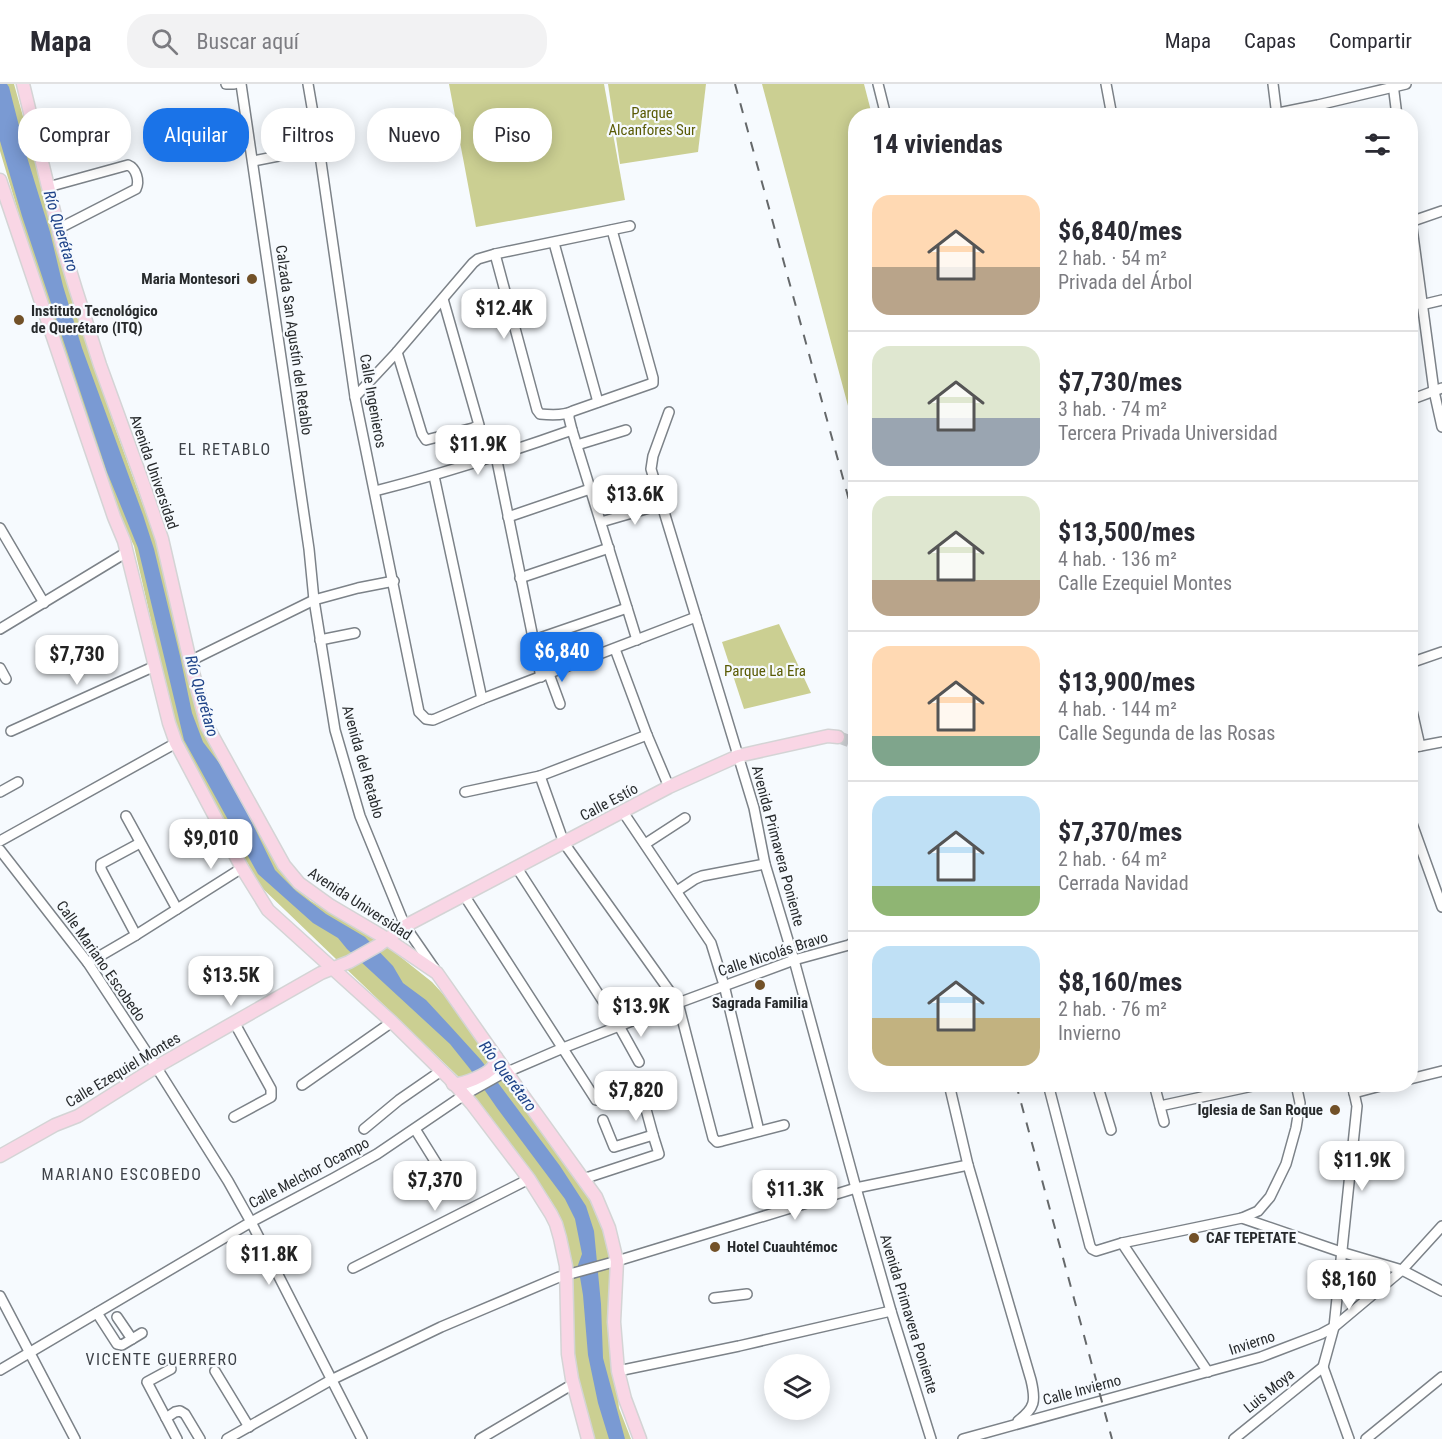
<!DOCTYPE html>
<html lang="es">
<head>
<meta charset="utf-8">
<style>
  :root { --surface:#fff; --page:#f2f2f3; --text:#2b2b33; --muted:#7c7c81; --line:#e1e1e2; --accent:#1a73e8 }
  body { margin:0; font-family:"Roboto Condensed",sans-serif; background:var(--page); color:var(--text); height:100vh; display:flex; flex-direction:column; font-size:22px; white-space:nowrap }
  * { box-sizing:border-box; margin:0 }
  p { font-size:20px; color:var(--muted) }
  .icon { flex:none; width:33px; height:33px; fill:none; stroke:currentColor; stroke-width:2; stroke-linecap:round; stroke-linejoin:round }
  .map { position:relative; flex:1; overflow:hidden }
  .drawer { position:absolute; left:848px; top:24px; width:570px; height:984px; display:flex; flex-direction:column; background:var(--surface); border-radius:24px; box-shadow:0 3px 15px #0003 }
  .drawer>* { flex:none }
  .top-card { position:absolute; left:18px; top:24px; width:570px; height:54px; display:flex; gap:12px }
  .fabs { position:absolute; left:764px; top:1270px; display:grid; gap:12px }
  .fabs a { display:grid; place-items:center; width:66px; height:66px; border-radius:50%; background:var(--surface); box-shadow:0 3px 15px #0003; font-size:30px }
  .price { position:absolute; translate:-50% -51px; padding:0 14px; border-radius:12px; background:#fff; color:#222; font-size:20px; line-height:39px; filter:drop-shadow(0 2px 3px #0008) }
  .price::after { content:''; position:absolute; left:50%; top:36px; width:18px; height:14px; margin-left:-9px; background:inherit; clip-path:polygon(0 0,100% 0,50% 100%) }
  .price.active { background:var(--accent); color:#fff }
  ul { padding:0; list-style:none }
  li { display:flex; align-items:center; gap:18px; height:150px; padding:0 24px }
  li+li { border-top:2px solid var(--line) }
  li span { display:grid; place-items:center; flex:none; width:168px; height:120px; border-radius:18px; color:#555 }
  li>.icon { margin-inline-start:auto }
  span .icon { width:72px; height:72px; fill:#fffc; stroke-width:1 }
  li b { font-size:26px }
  h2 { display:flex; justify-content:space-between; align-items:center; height:72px; padding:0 24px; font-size:26px }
  .chip { padding:0 21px; border-radius:24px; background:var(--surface); box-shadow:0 3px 15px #0003; font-size:21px; line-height:54px }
  .chip.active { background:var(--accent); color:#fff }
  header { display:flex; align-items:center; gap:36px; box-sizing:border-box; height:84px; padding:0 30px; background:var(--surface); border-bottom:2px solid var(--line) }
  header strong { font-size:28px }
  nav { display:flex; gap:33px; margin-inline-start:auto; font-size:21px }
  .search { width:420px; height:54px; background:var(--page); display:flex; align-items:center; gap:15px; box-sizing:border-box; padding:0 21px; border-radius:24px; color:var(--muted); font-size:22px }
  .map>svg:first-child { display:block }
  .green { fill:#cbcf92 }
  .water { fill:#7a9ad3 }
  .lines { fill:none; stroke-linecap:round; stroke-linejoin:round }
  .major-tunnel { stroke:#cdd0d4; stroke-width:12; stroke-dasharray:12 6; stroke-linecap:butt }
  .minor-casing { stroke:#7c8288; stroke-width:12 }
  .major-casing { stroke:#d4d4d5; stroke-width:15 }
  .minor { stroke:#fff; stroke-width:9 }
  .major { stroke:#f9d6e5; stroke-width:12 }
  .rail { stroke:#65686a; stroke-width:2; stroke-dasharray:10 10; stroke-linecap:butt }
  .poi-dot { fill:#725128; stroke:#f6fafe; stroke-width:2 }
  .labels { text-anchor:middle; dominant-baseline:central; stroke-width:4.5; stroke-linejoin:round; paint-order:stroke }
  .park-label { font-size:15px; fill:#5a5b05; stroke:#f6fafe }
  .poi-label { font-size:15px; font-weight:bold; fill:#272a2c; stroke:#f6fafe; text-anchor:start }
  .street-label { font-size:15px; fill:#272a2c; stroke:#f6fafe }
  .water-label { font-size:16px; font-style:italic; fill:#204489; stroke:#f6fafe }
  .neighbourhood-label { font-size:16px; letter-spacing:1.5px; fill:#3e4248; stroke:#f6fafe }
</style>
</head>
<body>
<header>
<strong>Mapa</strong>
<div class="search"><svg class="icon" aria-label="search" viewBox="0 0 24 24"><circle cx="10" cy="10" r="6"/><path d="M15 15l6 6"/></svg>Buscar aquí</div>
<nav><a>Mapa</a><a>Capas</a><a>Compartir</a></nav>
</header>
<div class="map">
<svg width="1442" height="1355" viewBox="0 0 1442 1355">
  <rect width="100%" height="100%" fill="#f6fafe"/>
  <g class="green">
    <polygon points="0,0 14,0 59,162 70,207 113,338 160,468 203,645 278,782 294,803 311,817 393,867 432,898 454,922 484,961 489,975 505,999 569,1082 598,1130 608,1164 611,1188 615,1288 619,1324 631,1355 595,1355 579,1299 574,1275 572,1183 557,1127 550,1115 463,997 260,802 177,650 134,462 117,426 31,171 0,67"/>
    <polygon points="449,0 604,0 625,116 476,143"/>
    <polygon points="608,0 706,0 698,68 620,80"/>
    <polygon points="762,0 864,0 872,31 855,32 855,348"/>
    <polygon points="779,540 811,609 744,625 722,558"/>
  </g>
  <polygon class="water" points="0,0 7,0 9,3 27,73 50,148 63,202 82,264 143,431 154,465 180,572 192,629 203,658 223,684 238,710 275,786 296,807 326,830 365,853 393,882 403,899 426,916 451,943 481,976 560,1082 586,1122 594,1147 601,1220 603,1274 625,1355 609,1355 598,1319 588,1271 583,1211 578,1181 582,1170 575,1135 565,1115 497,1024 470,985 450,960 347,865 338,854 313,839 258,790 184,656 138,464 107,388 22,132 0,57"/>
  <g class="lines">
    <polyline class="major-tunnel" points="838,653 849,657 855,664"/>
    <defs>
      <g id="minor">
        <polyline points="226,0 234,0"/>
        <polyline points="241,0 309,465 314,516 335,646 360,732 405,842 434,884"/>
        <polyline points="308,0 319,64 355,313 419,628 426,635 433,636 482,615 696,533"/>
        <polyline points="878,0 886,32"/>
        <polyline points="1106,0 1112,32"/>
        <polyline points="1273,0 1277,32"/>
        <polyline points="1393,0 1397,32"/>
        <polyline points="1263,32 1318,21 1406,0"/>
        <polyline points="253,77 319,64"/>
        <path d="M48 103 128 81C136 84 140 97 136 105L58 145"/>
        <polyline points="1410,129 1434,307 1442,343"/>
        <polyline points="1410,138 1442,127"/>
        <polyline points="554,159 598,318"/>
        <path d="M495 170 537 326 540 330C550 331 564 332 573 327L653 299V294L612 146"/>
        <polyline points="1421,221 1442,216"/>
        <polyline points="397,268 422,350 426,356 473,344 479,341 443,215"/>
        <polyline points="355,313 397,268 473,179 478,175 495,170 630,142"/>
        <polyline points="1410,316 1442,304"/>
        <polyline points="669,328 653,372 651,385 754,724 765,780 794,876 856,1104 891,1227 931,1355"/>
        <polyline points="569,329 569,334 572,346 637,556"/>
        <polyline points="577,361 626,346"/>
        <polyline points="496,372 541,593"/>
        <polyline points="434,392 482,615"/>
        <path d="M375 407C442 390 507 369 572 346"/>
        <polyline points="508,433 590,405"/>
        <polyline points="601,438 663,420"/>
        <polyline points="0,444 44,519"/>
        <polyline points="520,494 609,464"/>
        <polyline points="0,545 127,468"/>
        <polyline points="320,556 355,549"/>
        <polyline points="534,556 627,524"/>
        <polyline points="615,565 647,651 669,703"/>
        <polyline points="190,577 314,516 358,504 394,497"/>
        <polyline points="1410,579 1442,568"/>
        <polyline points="0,584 6,595"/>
        <polyline points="549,590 560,620"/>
        <polyline points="1410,618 1420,662"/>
        <polyline points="11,647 155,582"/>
        <polyline points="1410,664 1442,658"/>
        <polyline points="540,692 564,759 678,919 713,1054 717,1058 722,1057 784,1041"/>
        <polyline points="0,708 18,698"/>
        <polyline points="465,708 540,692 647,651"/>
        <polyline points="623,728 711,859 724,901 759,1047"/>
        <polyline points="126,732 177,825"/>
        <polyline points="1410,734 1442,823"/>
        <polyline points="0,757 176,659"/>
        <polyline points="645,760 685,734"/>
        <polyline points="0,766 88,879 155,981 228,1097 251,1138 362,1355"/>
        <polyline points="517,784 619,942 639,978"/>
        <polyline points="677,807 695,795 702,792 765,780"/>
        <polyline points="464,811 596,1016"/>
        <polyline points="136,851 101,785 101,780 140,759"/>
        <polyline points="88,879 136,851 242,784"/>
        <polyline points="234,938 271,1005 271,1013 234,1033"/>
        <polyline points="1410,995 1442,987"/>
        <path d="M949 1000 968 1081 1031 1296C1036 1317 1035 1324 1018 1337"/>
        <polyline points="1048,1000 1090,1162 1092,1165 1096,1167 1122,1159 1242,1134 1258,1127 1270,1113 1286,1080 1296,1044 1300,1019 1296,1000"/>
        <polyline points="1097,1000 1111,1046"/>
        <polyline points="1154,1000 1164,1038"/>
        <polyline points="302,1001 392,938"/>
        <polyline points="1354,1009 1388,1000"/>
        <polyline points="644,1018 653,1051"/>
        <polyline points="1160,1022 1262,1000"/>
        <polyline points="364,1045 399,1016 441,987"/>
        <polyline points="415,1045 443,1090"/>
        <polyline points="583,1095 659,1070 653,1051 614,1063 603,1036"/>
        <polyline points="1242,1134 1341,1168 1402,1186 1442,1207"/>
        <polyline points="1122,1159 1208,1288"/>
        <polyline points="353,1184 529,1095"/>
        <polyline points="0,1212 75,1355"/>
        <polyline points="714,1214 747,1210"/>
        <polyline points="97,1229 117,1260 122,1261 142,1249"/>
        <polyline points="117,1233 132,1255"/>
        <polyline points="1323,1283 1334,1243 1357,1022 1352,1000"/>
        <polyline points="1323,1283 1349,1355"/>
        <polyline points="0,1286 251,1138 334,1094 377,1070 464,1011 498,992 563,964 678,919 794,876 849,861 855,857"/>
        <polyline points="215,1287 249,1343"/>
        <polyline points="618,1287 739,1262 891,1227"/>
        <polyline points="166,1334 147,1298 171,1285"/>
        <polyline points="177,1355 166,1334 175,1328 180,1327 185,1330 200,1355"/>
        <polyline points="227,1355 331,1296 441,1243 559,1193 617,1177 856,1104 968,1081"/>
        <polyline points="480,1355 573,1300"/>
        <polyline points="963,1355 1261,1273 1321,1250 1334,1243 1402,1186 1442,1142"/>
        <polyline points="1234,1355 1323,1283"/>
        <polyline points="1366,1355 1442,1293"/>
      </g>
      <g id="major">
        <polyline points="23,0 62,160 76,206 100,281 144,402 162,455 190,577 207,642 284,781 299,799 331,822 387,855 437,889 519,1006 596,1113 609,1144 617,1177 614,1238 618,1287 625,1315 640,1355"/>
        <polyline points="0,96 86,351 114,433 124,457 169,639 176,659 242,784 268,826 392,938 450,995 472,1020 529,1095 551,1130 556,1140 560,1154 566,1182 568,1270 572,1295 588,1355"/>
        <path d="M453 1000C463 1001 487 991 493 983 495 980 495 976 496 973"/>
        <polyline points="0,1072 55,1041 78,1032 156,983 321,889 349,878 379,861 405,842 669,703 738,672 828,652 838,653"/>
      </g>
    </defs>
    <use href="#minor" class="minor-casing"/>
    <use href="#major" class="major-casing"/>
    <use href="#minor" class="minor"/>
    <use href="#major" class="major"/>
    <g class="rail">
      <polyline points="735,0 855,438"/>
      <polyline points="1016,1000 1112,1355"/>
    </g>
  </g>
  <g class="poi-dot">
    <circle cx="252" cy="195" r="6"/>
    <circle cx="19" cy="236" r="6"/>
    <circle cx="760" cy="901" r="6"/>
    <circle cx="1335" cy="1026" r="6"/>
    <circle cx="1194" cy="1154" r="6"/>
    <circle cx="715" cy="1163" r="6"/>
  </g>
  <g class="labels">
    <g class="park-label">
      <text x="652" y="29">Parque<tspan x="652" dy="17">Alcanfores Sur</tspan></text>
      <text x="765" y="587">Parque La Era</text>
    </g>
    <g class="poi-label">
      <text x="240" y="195" text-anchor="end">Maria Montesori</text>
      <text x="31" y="227">Instituto Tecnológico<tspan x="31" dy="17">de Querétaro (ITQ)</tspan></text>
      <text x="760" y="919" text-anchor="middle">Sagrada Familia</text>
      <text x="1323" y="1026" text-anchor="end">Iglesia de San Roque</text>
      <text x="1206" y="1154">CAF TEPETATE</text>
      <text x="727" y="1163">Hotel Cuauhtémoc</text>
    </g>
    <g class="street-label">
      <text transform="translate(294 256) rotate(82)">Calzada San Agustín del Retablo</text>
      <text transform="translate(373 317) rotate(80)">Calle Ingenieros</text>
      <text transform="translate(154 388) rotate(71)">Avenida Universidad</text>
      <text transform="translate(363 678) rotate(74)">Avenida del Retablo</text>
      <text transform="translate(609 718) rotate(-28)">Calle Estío</text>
      <text transform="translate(778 762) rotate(75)">Avenida Primavera Poniente</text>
      <text transform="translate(360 820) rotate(33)">Avenida Universidad</text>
      <text transform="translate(773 870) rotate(-18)">Calle Nicolás Bravo</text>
      <text transform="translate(101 877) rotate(55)">Calle Mariano Escobedo</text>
      <text transform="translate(123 986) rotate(-31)">Calle Ezequiel Montes</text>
      <text transform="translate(309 1089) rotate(-28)">Calle Melchor Ocampo</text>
      <text transform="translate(909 1230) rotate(73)">Avenida Primavera Poniente</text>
      <text transform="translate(1252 1259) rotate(-18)">Invierno</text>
      <text transform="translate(1082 1306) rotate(-15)">Calle Invierno</text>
      <text transform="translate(1269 1307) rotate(-39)">Luis Moya</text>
    </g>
    <g class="water-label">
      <text transform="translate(61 147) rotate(73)">Río Querétaro</text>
      <text transform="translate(202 612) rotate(74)">Río Querétaro</text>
      <text transform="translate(508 992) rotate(53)">Río Querétaro</text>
    </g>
    <g class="neighbourhood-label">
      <text x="225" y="365">EL RETABLO</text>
      <text x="122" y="1090">MARIANO ESCOBEDO</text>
      <text x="162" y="1275">VICENTE GUERRERO</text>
    </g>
  </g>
</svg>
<div class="fabs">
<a><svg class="icon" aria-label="layers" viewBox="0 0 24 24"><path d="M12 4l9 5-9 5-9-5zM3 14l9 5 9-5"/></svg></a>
</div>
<b class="price" style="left:504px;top:256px">$12.4K</b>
<b class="price" style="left:478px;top:392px">$11.9K</b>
<b class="price" style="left:635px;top:442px">$13.6K</b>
<b class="price active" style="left:562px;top:599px">$6,840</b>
<b class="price" style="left:77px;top:602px">$7,730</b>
<b class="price" style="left:211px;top:786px">$9,010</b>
<b class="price" style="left:231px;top:923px">$13.5K</b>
<b class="price" style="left:641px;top:954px">$13.9K</b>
<b class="price" style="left:636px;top:1038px">$7,820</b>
<b class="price" style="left:1362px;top:1108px">$11.9K</b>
<b class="price" style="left:435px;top:1128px">$7,370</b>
<b class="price" style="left:795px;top:1137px">$11.3K</b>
<b class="price" style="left:269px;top:1202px">$11.8K</b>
<b class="price" style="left:1349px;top:1227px">$8,160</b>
<div class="top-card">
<a class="chip">Comprar</a>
<a class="chip active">Alquilar</a>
<a class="chip">Filtros</a>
<a class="chip">Nuevo</a>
<a class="chip">Piso</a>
</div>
<section class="drawer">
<h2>14 viviendas<svg class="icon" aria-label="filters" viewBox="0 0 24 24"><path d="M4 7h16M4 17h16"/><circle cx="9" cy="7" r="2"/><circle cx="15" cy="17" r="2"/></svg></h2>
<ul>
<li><span style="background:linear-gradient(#ffd9b3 60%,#b9a48a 0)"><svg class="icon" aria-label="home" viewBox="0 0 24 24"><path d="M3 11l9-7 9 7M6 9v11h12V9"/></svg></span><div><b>$6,840/mes</b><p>2 hab. · 54 m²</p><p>Privada del Árbol</p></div></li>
<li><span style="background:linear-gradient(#dfe7d0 60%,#9aa5b1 0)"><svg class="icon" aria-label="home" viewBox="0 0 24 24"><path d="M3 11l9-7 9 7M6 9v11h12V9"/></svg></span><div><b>$7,730/mes</b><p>3 hab. · 74 m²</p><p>Tercera Privada Universidad</p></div></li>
<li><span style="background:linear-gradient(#dfe7d0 70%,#b9a48a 0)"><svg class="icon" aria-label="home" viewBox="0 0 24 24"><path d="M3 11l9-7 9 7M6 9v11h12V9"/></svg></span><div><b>$13,500/mes</b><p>4 hab. · 136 m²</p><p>Calle Ezequiel Montes</p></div></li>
<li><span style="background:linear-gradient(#ffd9b3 75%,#7fa58c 0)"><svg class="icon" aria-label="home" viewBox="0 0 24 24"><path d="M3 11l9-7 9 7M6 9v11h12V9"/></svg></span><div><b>$13,900/mes</b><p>4 hab. · 144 m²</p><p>Calle Segunda de las Rosas</p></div></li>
<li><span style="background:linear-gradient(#bfe0f5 75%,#8fb573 0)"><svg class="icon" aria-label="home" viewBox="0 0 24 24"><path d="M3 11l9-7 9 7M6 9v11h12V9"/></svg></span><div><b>$7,370/mes</b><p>2 hab. · 64 m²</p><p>Cerrada Navidad</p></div></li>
<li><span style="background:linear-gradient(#bfe0f5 60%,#c2b280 0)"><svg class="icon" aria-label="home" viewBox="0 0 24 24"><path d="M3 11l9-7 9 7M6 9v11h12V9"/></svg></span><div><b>$8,160/mes</b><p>2 hab. · 76 m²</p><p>Invierno</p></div></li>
</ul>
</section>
</div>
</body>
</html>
